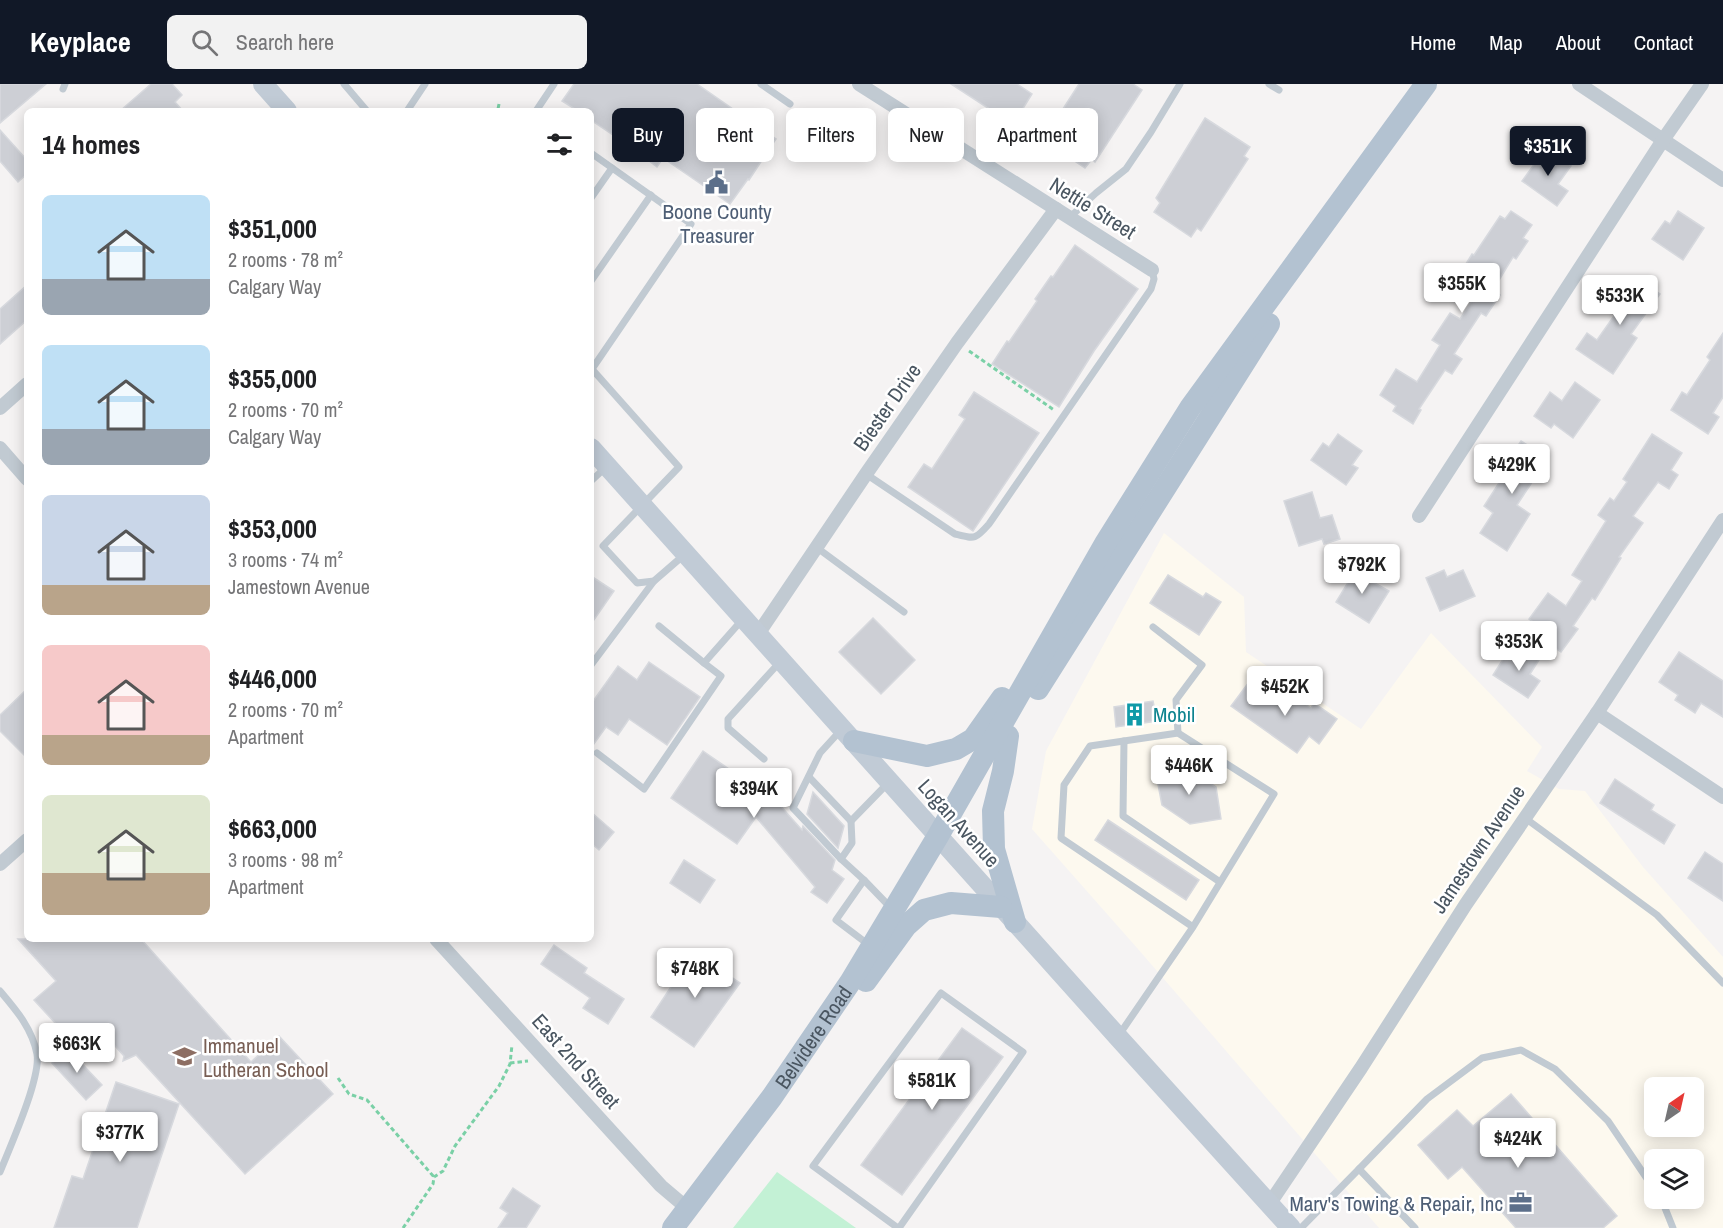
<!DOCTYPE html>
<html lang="en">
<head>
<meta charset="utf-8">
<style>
  :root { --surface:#fff; --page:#f2f2f2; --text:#202124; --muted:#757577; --accent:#111827 }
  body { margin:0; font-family:"Archivo Narrow",sans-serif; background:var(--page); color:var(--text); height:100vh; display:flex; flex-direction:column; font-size:22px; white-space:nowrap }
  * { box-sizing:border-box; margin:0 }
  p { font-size:20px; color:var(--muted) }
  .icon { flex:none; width:33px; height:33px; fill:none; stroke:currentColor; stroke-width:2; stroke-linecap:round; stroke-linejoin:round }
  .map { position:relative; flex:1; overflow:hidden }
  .drawer { position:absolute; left:24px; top:24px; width:570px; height:834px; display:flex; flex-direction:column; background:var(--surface); border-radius:9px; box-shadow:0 3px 15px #0003 }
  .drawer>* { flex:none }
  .top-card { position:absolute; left:612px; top:24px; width:570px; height:54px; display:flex; gap:12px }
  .needle { width:39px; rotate:34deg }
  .buttons { position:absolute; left:1644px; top:993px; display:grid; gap:12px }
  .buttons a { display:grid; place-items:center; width:60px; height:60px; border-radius:9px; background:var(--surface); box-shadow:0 3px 15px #0003; font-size:30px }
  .price { position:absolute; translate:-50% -51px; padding:0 14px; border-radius:6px; background:#fff; color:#222; font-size:20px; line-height:39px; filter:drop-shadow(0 2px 3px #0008) }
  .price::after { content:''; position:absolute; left:50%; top:36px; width:18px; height:14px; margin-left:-9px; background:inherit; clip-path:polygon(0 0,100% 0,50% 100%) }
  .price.current { background:var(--accent); color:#fff }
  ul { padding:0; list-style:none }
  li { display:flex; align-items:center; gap:18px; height:150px; padding:0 18px }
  li span { display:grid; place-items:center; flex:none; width:168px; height:120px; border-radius:9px; color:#555 }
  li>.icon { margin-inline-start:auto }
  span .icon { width:72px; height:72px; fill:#fffc; stroke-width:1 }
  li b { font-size:26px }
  h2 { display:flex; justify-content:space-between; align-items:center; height:72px; padding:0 18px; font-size:26px }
  .tag { padding:0 21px; border-radius:9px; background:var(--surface); box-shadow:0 3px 15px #0003; font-size:21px; line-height:54px }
  .tag.current { background:var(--accent); color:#fff }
  header { display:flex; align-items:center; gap:36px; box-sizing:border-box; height:84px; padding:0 30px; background:var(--accent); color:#fff }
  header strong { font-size:28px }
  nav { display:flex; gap:33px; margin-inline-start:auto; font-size:21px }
  .search { width:420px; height:54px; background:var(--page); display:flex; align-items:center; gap:15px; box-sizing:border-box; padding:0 21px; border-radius:9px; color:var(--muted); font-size:22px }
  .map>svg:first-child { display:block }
  .commercial { fill:#fdf9ef; fill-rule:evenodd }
  .green { fill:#c3f1d5 }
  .building { fill:#cdcfd5; stroke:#d7d9de; stroke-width:1.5 }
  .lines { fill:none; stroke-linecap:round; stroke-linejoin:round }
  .path { stroke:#7ad0a6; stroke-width:3; stroke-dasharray:4.5 3; stroke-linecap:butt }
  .service { stroke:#c1cad2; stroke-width:7 }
  .minor { stroke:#c1cad2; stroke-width:14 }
  .secondary { stroke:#c1cbd6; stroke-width:20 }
  .primary { stroke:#b3c2d1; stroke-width:22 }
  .labels { text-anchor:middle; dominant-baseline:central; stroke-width:5; stroke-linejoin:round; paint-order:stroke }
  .street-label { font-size:21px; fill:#4a5661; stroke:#fff }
  .service-label { font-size:21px; fill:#4e5e75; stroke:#fff }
  .culture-label { font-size:21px; fill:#0d838f; stroke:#fff; text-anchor:start }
  .education-label { font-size:21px; fill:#785e54; stroke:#fff; text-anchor:start }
</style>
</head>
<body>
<header>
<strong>Keyplace</strong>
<div class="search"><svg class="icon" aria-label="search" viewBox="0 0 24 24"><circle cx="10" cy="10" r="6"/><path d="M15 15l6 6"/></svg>Search here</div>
<nav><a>Home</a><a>Map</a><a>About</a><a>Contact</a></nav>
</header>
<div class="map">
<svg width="1723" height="1144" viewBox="0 0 1723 1144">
  <rect width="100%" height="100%" fill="#f5f3f3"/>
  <path class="commercial" d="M1164 449 1244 513 1246 568 1361 645 1431 549 1542 663 1527 687 1559 705 1585 707 1643 783 1723 873V1144H1379L1138 865 1032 745 1046 667ZM1654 1004H1694V1042H1654ZM1654 1076H1694V1114H1654Z"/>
  <polygon class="green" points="777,1088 856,1144 733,1144"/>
  <g class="building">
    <polygon points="0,0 46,0 0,39"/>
    <polygon points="151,0 172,0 182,11 175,18 183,27 120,27"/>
    <polygon points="574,0 697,0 776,55 749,96 748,95 730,120 663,74 657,83 644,73 649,65 624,47 620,52 618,51 616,53 591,36 591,27 578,27 562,17"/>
    <polygon points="951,0 1017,0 1032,10 1014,39 998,29 997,30"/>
    <polygon points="1079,0 1133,0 1142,6 1095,78 1092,75 1085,84 1048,59 1054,50 1050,45"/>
    <polygon points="1205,34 1250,63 1244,72 1248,75 1201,147 1197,144 1191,153 1154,128 1160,119 1156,114"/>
    <polygon points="0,46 27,76 27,90 18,98 0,77"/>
    <polygon points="1546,64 1571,82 1558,100 1568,107 1557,122 1522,97"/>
    <polygon points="1511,127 1532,141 1523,154 1528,157 1516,175 1513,173 1493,206 1500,211 1486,232 1481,229 1454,270 1462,275 1452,290 1445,286 1419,325 1421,326 1413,340 1393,327 1396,322 1380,311 1396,285 1417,298 1440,261 1432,256 1450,229 1460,235 1477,209 1456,196 1472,170 1474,171 1500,132 1505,135"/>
    <polygon points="1678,127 1704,144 1683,176 1652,155 1665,137 1670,140"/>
    <polygon points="1075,161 1138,205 1094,267 1059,323 992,280 1007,257 1009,258 1037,217 1035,215 1051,192 1053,193"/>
    <polygon points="1633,192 1660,210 1631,250 1637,254 1613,290 1576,265 1587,249 1597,256 1621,222 1611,215 1622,199 1626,202"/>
    <polygon points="27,201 27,236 0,260 0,225"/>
    <polygon points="1723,249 1723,313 1713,329 1719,333 1708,350 1671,326 1682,308 1687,311 1710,276 1707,273"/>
    <polygon points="1575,298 1600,316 1573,354 1554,340 1551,344 1534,332 1550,308 1562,317"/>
    <polygon points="974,308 1039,349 973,447 908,403 924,380 932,385 965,335 959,331"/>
    <polygon points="1338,350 1362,367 1352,381 1358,384 1346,401 1311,376 1323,359 1329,363"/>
    <polygon points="1652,350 1682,369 1671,386 1678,391 1669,405 1658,398 1633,432 1643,439 1619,473 1621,474 1595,516 1592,514 1573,542 1578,545 1561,568 1544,556 1549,549 1529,535 1548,509 1566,522 1582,497 1572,491 1606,437 1598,431 1610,414 1614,417 1627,398 1623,395"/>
    <polygon points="1521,357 1548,374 1517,421 1530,430 1507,467 1480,449 1493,429 1484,422 1508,385 1500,381 1511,363 1515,366"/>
    <polygon points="1312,408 1320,434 1332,431 1340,455 1324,460 1322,455 1299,462 1284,417"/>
    <polygon points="1358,482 1374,493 1371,497 1389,507 1369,539 1336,518"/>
    <polygon points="1444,486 1447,493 1463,486 1475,512 1440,527 1426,494"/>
    <polygon points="1168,491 1203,513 1206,509 1221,518 1199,551 1150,519"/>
    <polygon points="591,492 614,507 591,540"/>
    <polygon points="873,534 915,576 881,610 839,568"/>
    <polygon points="1518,563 1539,576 1530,590 1540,597 1528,614 1493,591 1505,572 1510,576"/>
    <polygon points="1679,568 1723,597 1723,633 1701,619 1695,629 1675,616 1678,611 1659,598"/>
    <polygon points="649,578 700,613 667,661 629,635 618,651 606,643 591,664 591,620 618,582 637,596"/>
    <polygon points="1249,598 1275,617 1284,605 1311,624 1314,619 1337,635 1319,660 1309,652 1297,669 1231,622"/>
    <polygon points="27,605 27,674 0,647 0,631"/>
    <polygon points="1153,617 1157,637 1116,643 1114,623"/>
    <polygon points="703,667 778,719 802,746 803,742 835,776 832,786 844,795 827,819 811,808 815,803 756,733 737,760 671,714"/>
    <polygon points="1187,684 1216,703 1221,735 1190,740 1162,721 1156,690"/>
    <polygon points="1615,695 1654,721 1651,726 1675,741 1664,760 1600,719"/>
    <polygon points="813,708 844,742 838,764 807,730"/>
    <polygon points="591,728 614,748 599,766 591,759"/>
    <polygon points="1108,736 1199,796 1186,816 1095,756"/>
    <polygon points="1705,768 1723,780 1723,817 1688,794"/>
    <polygon points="684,776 715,796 700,819 670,799"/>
    <polygon points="18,855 141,855 251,978 279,952 333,1010 245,1090 136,971 123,977 124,972 100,945 78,964 34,916 56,897"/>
    <polygon points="554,861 587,884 584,889 624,915 608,940 583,924 590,914 541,880"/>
    <polygon points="694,868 740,899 694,963 651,933"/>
    <polygon points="962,944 1003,973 902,1111 861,1081"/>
    <polygon points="68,965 102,1001 86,1016 52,979"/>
    <polygon points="116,998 179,1020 137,1144 54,1144 72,1092 83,1095"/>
    <polygon points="1511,1010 1617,1132 1603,1144 1516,1144 1462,1083 1448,1095 1418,1061 1457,1026 1473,1042"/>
    <polygon points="513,1104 540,1122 526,1144 498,1144 508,1129 500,1124"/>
  </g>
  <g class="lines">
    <g class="path">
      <polyline points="499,20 498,25 501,27"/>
      <polyline points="969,267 1054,326"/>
      <polyline points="510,979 528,977"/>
      <polyline points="338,994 349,1010 367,1016 434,1093"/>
      <polyline points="403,1144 433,1100 434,1093 443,1087 455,1062 499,1002 510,980 512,961"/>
    </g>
    <g class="service">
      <polyline points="344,0 367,27"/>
      <polyline points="761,0 790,20"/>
      <polyline points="1269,0 1279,6"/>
      <polyline points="63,5 65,0"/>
      <polyline points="407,27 425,0"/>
      <polyline points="536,27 554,0"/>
      <polyline points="591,69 691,140 592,285"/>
      <polyline points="591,114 612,84"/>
      <polyline points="1069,134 1096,109 1126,85 1151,48 1180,0"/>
      <polyline points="591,197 651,111"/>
      <polyline points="591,284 679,383 603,462 637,499 654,497 684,471"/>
      <path d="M866 390 955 450C975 455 975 456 989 440L1151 205 1154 195 1152 186"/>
      <polyline points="591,397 605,384"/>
      <polyline points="816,463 904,528"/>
      <polyline points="659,542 704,579"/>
      <polyline points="1153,543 1202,581 1176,616 1178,649"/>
      <polyline points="591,581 654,497"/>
      <polyline points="841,646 820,669 793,724 841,775 864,796 891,824"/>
      <polyline points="1124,657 1123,732 1220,798"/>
      <polyline points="597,669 644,705 721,592 704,579 742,536"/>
      <polyline points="764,675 728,644 728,635 779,579"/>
      <polyline points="809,693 851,737 888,699"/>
      <polyline points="1525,734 1657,831 1723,899"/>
      <polyline points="841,775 852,759 851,737"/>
      <polyline points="864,796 836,836 869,861"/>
      <path d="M0 907C16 926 32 944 37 970 41 994 10 1063 0 1088"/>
      <polyline points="1119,951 1193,843 1061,754 1064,701 1090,662 1178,649 1274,710 1193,843"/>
      <polyline points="1359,1085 1427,1015 1482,974 1521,966 1555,985 1608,1037 1654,1105"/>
      <polyline points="1661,1114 1673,1144"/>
      <polyline points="898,1144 813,1082 941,909 1023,968 899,1144"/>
      <polyline points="1301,1144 1359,1085 1415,1144"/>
    </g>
    <g class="minor">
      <polyline points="859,0 1152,186"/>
      <polyline points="1579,0 1723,96"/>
      <polyline points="0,324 27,300"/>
      <polyline points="0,364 27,395"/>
      <polyline points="1419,432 1663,56 1702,0"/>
      <polyline points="758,550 866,390 957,259 1056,125"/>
      <polyline points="1597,629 1723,713"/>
      <polyline points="0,780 27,756"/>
      <polyline points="436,855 661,1102 687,1124"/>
      <polyline points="1270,1119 1361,984 1466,820 1597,629 1723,436"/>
    </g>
    <g class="secondary">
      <polyline points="263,0 287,27"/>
      <polyline points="591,364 1118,953 1291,1144"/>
    </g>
    <g class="primary">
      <polyline points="1038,605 1269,240"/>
      <polyline points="1008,652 1003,687 993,727 994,765 1015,838"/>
      <polyline points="854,657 927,672 956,665 973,655 1002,614"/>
      <polyline points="866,897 906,842 924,826 951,819 1001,823"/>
      <path id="s1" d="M673 1144 772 1013 851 897 938 752 1106 458 1190 324 1426 0"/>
    </g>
  </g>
  <defs>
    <symbol id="civic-bare" viewBox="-9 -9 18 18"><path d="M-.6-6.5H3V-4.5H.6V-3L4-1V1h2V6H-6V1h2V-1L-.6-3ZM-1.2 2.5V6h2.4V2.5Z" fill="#5c6f8a" stroke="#fff" stroke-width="2.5" paint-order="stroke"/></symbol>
    <symbol id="building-bare" viewBox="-9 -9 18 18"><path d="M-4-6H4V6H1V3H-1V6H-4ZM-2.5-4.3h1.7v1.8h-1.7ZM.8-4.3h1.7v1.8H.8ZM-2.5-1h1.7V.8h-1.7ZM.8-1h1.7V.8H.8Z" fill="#0f9aa8" stroke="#fff" stroke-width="2.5" paint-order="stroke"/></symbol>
    <symbol id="school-bare" viewBox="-9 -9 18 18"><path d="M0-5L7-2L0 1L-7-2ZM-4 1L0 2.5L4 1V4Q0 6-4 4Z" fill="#8d6e63" stroke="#fff" stroke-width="2.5" paint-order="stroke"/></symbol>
    <symbol id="office-bare" viewBox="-9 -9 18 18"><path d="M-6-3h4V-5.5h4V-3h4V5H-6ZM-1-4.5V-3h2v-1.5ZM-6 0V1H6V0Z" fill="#5c6f8a" stroke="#fff" stroke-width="2.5" paint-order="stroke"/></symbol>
  </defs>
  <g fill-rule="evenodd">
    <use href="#civic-bare" x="700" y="82" width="33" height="33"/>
    <use href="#building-bare" x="1118" y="614" width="33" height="33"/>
    <use href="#school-bare" x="168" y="956" width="33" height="33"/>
    <use href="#office-bare" x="1504" y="1102" width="33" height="33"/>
  </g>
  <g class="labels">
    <g class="street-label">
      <text transform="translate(1093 124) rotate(32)">Nettie Street</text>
      <text transform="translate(887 323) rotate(-55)">Biester Drive</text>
      <text transform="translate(959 739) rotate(48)">Logan Avenue</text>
      <text transform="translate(1478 765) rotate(-56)">Jamestown Avenue</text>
      <text stroke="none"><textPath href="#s1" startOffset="237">Belvidere Road</textPath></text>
      <text transform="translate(576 977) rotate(48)">East 2nd Street</text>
    </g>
    <g class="service-label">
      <text x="717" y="127">Boone County<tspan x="717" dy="24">Treasurer</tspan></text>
      <text x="1503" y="1119" text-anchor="end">Marv's Towing &amp; Repair, Inc</text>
    </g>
    <g class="culture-label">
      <text x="1153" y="630">Mobil</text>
    </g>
    <g class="education-label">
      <text x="203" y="961">Immanuel<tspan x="203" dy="24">Lutheran School</tspan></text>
    </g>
  </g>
</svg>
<div class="buttons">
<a><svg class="needle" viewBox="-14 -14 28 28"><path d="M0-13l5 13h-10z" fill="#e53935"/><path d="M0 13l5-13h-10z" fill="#757577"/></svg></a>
<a><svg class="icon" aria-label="layers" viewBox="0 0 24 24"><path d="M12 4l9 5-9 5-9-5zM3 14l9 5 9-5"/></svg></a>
</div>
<b class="price current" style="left:1548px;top:93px">$351K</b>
<b class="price" style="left:1462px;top:230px">$355K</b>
<b class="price" style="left:1620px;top:242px">$533K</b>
<b class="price" style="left:1512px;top:411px">$429K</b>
<b class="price" style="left:1362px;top:511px">$792K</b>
<b class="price" style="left:1519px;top:588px">$353K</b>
<b class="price" style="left:1285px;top:633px">$452K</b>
<b class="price" style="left:1189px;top:712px">$446K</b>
<b class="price" style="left:754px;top:735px">$394K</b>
<b class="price" style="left:695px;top:915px">$748K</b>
<b class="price" style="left:77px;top:990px">$663K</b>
<b class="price" style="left:932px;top:1027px">$581K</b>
<b class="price" style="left:120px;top:1079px">$377K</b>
<b class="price" style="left:1518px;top:1085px">$424K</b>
<div class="top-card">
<a class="tag current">Buy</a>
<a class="tag">Rent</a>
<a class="tag">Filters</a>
<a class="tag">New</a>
<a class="tag">Apartment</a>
</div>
<section class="drawer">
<h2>14 homes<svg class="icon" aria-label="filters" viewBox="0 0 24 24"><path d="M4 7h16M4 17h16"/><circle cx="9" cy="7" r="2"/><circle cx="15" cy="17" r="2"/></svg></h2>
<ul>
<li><span style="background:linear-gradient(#bfe0f5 70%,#9aa5b1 0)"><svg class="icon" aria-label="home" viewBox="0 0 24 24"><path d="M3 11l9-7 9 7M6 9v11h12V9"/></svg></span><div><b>$351,000</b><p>2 rooms · 78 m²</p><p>Calgary Way</p></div></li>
<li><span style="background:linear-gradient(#bfe0f5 70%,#9aa5b1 0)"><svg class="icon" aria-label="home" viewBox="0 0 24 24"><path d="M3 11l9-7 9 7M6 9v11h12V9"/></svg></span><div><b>$355,000</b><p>2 rooms · 70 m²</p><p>Calgary Way</p></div></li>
<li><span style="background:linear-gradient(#c9d6e8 75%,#b9a48a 0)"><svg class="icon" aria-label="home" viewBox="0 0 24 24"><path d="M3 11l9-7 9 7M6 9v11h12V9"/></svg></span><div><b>$353,000</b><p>3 rooms · 74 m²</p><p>Jamestown Avenue</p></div></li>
<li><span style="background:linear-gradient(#f6c9c9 75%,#b9a48a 0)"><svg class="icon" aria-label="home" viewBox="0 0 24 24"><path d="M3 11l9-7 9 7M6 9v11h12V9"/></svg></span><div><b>$446,000</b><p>2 rooms · 70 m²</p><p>Apartment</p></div></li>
<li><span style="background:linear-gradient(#dfe7d0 65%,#b9a48a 0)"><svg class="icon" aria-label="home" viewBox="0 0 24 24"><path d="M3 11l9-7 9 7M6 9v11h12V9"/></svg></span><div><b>$663,000</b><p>3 rooms · 98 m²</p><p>Apartment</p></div></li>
</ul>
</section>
</div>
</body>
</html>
